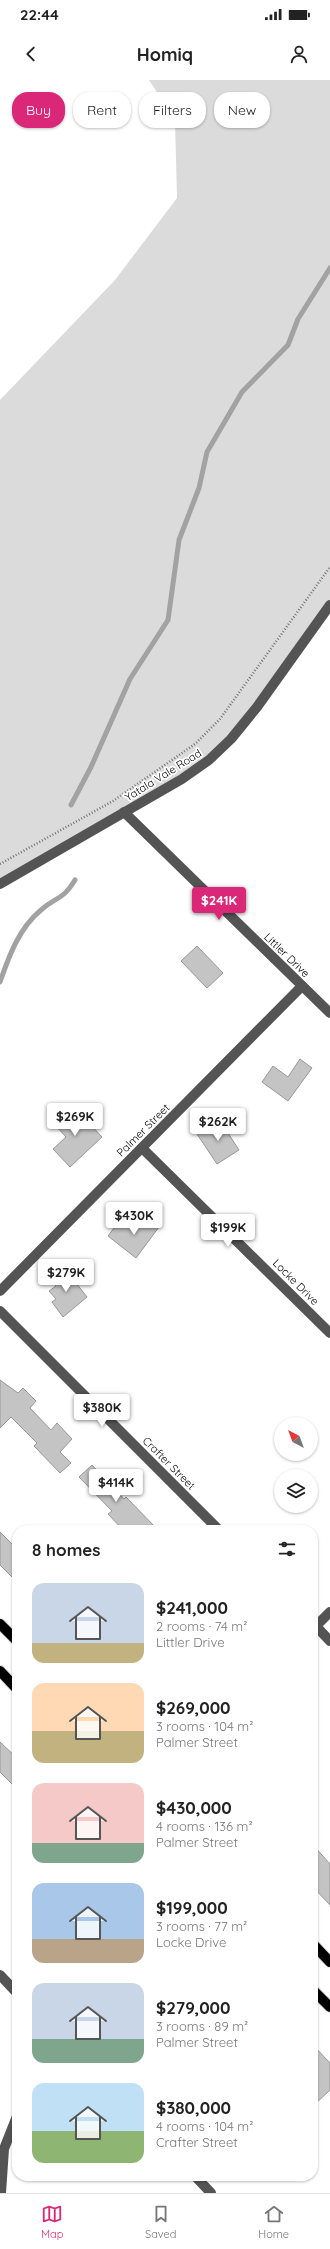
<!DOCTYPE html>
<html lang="en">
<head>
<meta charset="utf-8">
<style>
  :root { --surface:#fff; --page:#f2f2f2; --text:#222; --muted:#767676; --line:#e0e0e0; --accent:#db2777 }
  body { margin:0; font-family:Quicksand,sans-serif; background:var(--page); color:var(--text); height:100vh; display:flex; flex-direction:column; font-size:15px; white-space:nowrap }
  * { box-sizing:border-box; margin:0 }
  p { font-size:13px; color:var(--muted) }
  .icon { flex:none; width:22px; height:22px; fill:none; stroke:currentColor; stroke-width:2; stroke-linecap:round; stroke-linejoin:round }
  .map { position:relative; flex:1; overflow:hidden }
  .sheet { position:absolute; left:12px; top:1445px; width:306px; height:656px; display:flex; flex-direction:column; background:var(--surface); border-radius:16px; box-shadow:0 1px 3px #0004 }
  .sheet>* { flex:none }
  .guide { position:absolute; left:12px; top:12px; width:306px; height:36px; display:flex; gap:8px }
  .needle { width:26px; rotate:319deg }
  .fabs { position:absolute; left:274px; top:1337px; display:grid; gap:8px }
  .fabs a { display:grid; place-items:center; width:44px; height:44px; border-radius:50%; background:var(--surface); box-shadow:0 1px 3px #0004; font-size:20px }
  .price { position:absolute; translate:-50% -34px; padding:0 9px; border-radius:4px; background:#fff; color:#222; font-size:13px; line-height:26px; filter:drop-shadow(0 1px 2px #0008) }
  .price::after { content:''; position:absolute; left:50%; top:24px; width:12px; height:9px; margin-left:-6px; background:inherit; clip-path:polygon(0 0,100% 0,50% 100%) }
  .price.selected { background:var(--accent); color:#fff }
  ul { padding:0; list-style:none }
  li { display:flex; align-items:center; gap:12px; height:100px; padding:0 20px }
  li span { display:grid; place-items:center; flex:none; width:112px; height:80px; border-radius:12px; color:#555 }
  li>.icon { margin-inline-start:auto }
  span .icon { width:48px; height:48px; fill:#fffc; stroke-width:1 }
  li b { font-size:17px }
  h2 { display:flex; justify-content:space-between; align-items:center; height:48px; padding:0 20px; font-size:17px }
  .pill { padding:0 14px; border-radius:16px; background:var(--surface); box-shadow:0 1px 3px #0004; font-size:14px; line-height:36px }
  .pill.selected { background:var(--accent); color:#fff }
  .status { display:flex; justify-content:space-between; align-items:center; height:28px; padding:0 20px; background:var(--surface); direction:ltr }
  .status svg { height:11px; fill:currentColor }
  header { display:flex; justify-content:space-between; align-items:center; height:52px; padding:0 20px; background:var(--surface); font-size:18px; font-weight:800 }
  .menu { display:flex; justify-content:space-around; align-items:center; height:56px; border-top:1px solid var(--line); background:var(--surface); font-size:11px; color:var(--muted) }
  .menu a { display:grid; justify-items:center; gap:2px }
  .menu .selected { color:var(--accent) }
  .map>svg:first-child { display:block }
  .green { fill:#dbdbdb }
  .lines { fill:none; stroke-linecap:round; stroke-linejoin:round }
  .stream { stroke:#a2a2a2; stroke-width:5 }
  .building { fill:#c4c4c4; stroke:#989898 }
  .major-casing { stroke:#dbdbdb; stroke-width:12 }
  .path { stroke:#767676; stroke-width:2.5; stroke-dasharray:1 2; stroke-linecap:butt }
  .minor { stroke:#545454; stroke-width:10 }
  .major { stroke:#000; stroke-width:10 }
  .labels { text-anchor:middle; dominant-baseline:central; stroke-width:3.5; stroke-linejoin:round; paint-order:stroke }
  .street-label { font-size:11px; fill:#000; stroke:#fff }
</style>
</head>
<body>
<div class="status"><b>22:44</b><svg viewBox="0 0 49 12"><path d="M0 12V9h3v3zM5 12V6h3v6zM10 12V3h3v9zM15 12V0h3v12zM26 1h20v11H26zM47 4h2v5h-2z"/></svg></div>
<header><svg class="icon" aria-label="back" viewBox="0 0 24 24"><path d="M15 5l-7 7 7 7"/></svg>Homiq<svg class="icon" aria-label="person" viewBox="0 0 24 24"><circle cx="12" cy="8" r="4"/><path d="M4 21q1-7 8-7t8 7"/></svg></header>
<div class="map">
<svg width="330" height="2113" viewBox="0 0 330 2113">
  <rect width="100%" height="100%" fill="#fff"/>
  <polygon class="green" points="149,0 330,0 330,525 209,680 0,804 0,320 115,200 177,118 175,40"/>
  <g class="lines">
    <g class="stream">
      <polyline points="71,725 91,687 130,599 168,540 179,460 199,408 207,372 242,312 288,265 298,239 330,188"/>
      <path d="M0 902C9 876 19 848 41 830 57 816 62 821 75 800"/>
    </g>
  </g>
  <g class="building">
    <polygon points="197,866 223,893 207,908 181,881"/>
    <polygon points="300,979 312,988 288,1021 262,1002 273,986 288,997"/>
    <polygon points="74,1027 102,1057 70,1087 53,1069 66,1057 55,1045"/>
    <polygon points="219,1039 239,1070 217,1084 197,1054"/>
    <polygon points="145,1136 159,1147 136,1178 108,1156 120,1140 134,1151"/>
    <polygon points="65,1189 87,1217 63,1237 52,1222 56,1219 49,1211 56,1206 51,1200"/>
    <polygon points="0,1300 18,1313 23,1308 36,1321 30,1328 51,1350 57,1343 72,1359 60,1372 71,1383 60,1393 34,1366 37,1363 11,1337 0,1348"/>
    <polygon points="92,1385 124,1419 126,1417 158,1450 123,1450 108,1434 112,1431 79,1397"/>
    <polygon points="0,1452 17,1469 17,1502 0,1485"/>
    <polygon points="0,1662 17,1678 17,1709 0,1692"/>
    <polygon points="313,1765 330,1784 330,1825 313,1807"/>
    <polygon points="313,1965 330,1983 330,2010 313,2026"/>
  </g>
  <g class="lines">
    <defs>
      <g id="major">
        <polyline points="0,1544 17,1561"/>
        <polyline points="0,1591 17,1609"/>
        <polyline points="313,1864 330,1882"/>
        <polyline points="313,1910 330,1927"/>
      </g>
    </defs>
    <use href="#major" class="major-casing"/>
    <polyline class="path" points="0,784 113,721 195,664 220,639 330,487"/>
    <g class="minor">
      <polyline points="124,732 330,933"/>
      <polyline points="0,804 182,699 209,680 231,659 257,627 330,525"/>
      <polyline points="142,1068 330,1253"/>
      <polyline points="0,1211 302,906"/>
      <polyline points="0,1231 219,1450"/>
      <polyline points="313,1543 330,1561"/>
      <polyline points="316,1546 330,1532"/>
      <polyline points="0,1895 17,1913"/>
      <polyline points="195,2096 211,2113"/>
      <polyline points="1,2113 4,2069 17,2036"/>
    </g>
    <use href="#major" class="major"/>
  </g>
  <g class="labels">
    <g class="street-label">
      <text transform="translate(163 695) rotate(-32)">Yatala Vale Road</text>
      <text transform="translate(287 875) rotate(44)">Littler Drive</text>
      <text transform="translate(143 1050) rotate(-45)">Palmer Street</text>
      <text transform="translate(296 1202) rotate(45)">Locke Drive</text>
      <text transform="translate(169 1383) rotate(45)">Crafter Street</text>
    </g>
  </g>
</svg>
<div class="fabs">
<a><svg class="needle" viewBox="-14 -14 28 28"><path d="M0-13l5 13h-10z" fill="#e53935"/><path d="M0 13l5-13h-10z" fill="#767676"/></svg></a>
<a><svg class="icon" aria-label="layers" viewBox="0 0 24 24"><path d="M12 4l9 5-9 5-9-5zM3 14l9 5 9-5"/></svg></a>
</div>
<b class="price selected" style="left:219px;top:841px">$241K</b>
<b class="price" style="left:75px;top:1057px">$269K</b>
<b class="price" style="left:218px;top:1062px">$262K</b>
<b class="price" style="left:134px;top:1156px">$430K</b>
<b class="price" style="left:228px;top:1168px">$199K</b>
<b class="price" style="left:66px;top:1213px">$279K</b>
<b class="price" style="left:102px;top:1348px">$380K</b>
<b class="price" style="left:116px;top:1423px">$414K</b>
<div class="guide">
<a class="pill selected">Buy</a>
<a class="pill">Rent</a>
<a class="pill">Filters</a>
<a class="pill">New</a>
</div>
<section class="sheet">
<h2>8 homes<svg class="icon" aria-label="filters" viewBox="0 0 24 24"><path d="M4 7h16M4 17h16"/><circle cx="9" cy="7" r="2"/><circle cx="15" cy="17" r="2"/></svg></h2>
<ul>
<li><span style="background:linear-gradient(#c9d6e8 75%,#c2b280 0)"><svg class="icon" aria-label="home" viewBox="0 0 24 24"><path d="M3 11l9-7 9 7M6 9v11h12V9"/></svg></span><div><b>$241,000</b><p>2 rooms · 74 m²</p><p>Littler Drive</p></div></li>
<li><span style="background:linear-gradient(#ffd9b3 60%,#c2b280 0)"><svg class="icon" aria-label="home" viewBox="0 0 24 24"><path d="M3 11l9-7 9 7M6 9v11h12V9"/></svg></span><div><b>$269,000</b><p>3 rooms · 104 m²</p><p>Palmer Street</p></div></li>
<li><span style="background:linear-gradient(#f6c9c9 75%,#7fa58c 0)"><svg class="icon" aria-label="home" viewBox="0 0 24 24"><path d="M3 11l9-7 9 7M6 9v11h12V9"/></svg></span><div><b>$430,000</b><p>4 rooms · 136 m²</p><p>Palmer Street</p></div></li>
<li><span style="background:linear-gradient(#a9c7e8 70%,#b9a48a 0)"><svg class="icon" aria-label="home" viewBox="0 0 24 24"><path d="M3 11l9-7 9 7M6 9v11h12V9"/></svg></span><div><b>$199,000</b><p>3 rooms · 77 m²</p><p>Locke Drive</p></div></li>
<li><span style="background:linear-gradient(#c9d6e8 70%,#7fa58c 0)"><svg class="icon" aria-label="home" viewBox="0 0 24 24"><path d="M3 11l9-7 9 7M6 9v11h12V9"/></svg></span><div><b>$279,000</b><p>3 rooms · 89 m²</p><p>Palmer Street</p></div></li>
<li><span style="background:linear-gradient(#bfe0f5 60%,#8fb573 0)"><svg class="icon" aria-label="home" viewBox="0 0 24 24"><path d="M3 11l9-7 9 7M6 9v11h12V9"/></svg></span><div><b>$380,000</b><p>4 rooms · 104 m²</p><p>Crafter Street</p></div></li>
</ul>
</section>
</div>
<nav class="menu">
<a class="selected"><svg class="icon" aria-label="map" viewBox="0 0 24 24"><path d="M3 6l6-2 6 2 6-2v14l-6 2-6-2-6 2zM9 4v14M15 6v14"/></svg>Map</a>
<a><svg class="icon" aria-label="saved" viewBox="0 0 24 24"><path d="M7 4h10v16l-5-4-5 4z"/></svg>Saved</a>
<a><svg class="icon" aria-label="home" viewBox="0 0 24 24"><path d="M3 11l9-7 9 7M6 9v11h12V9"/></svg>Home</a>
</nav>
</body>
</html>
